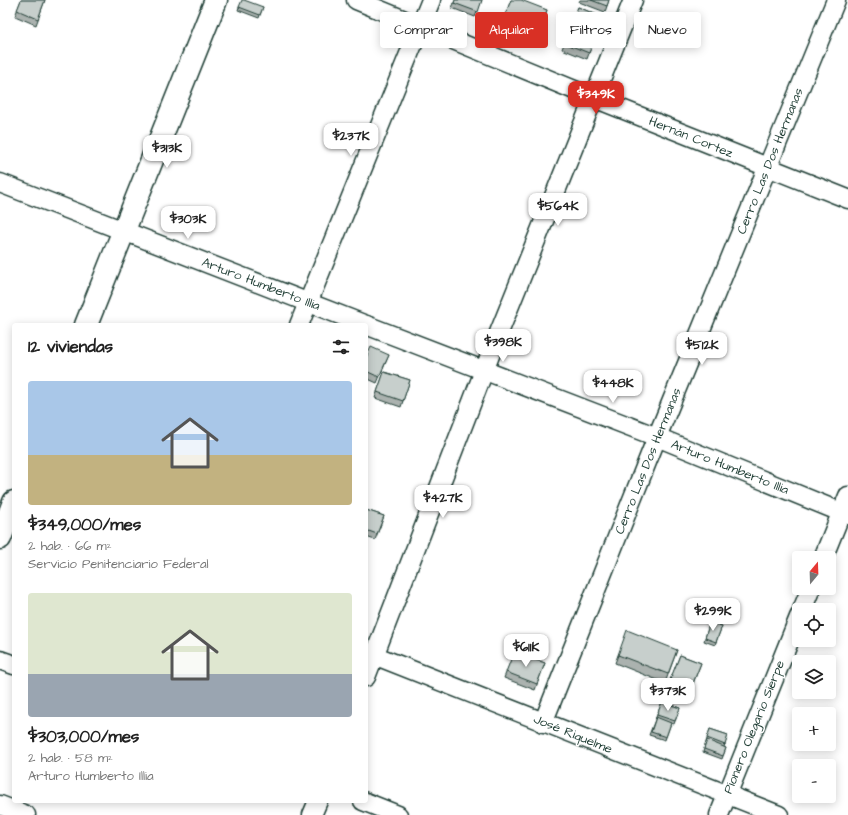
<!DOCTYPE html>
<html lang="es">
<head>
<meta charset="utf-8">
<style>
  :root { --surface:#fff; --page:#f6f6f6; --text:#222; --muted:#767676; --accent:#d93025 }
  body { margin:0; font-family:"Architects Daughter",sans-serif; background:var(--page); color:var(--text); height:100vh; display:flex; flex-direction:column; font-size:15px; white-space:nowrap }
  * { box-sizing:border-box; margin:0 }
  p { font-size:13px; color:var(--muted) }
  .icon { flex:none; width:22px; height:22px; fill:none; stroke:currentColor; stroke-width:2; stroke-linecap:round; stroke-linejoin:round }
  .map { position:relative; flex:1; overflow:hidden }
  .drawer { position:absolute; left:12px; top:323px; width:356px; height:480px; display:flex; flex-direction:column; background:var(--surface); border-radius:4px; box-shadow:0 2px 10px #0003 }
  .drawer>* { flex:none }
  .top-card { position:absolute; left:380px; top:12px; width:380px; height:36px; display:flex; gap:8px }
  .needle { width:26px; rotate:19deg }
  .tools { position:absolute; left:792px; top:551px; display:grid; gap:8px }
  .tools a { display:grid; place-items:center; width:44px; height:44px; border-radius:4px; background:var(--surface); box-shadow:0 2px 10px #0003; font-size:20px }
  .price { position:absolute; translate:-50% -34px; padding:0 9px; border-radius:8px; background:#fff; color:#222; font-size:13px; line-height:26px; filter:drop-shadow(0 1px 2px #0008) }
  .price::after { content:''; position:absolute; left:50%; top:24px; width:12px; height:9px; margin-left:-6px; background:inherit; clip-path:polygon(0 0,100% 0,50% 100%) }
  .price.active { background:var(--accent); color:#fff }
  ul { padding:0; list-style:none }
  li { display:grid; align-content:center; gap:8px; height:212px; padding:0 16px }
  li span { display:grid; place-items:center; height:124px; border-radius:4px; color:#555 }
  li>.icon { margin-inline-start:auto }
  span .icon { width:72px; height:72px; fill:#fffc; stroke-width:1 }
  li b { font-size:17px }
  h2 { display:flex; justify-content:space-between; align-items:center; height:48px; padding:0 16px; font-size:17px }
  .pill { padding:0 14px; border-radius:4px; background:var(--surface); box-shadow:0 2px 10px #0003; font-size:14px; line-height:36px }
  .pill.active { background:var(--accent); color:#fff }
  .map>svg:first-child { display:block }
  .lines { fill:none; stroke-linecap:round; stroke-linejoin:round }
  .minor-casing { stroke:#1f3d34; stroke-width:21 }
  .secondary-casing { stroke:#1f3d34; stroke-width:25 }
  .minor { stroke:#fff; stroke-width:18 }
  .secondary { stroke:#fff; stroke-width:22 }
  .wall { fill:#abb2af; stroke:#1f3d34 }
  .building { fill:#c7cfcc; stroke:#1f3d34 }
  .labels { text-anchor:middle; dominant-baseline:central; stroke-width:3; stroke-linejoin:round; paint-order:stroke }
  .street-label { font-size:13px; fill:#1f3d34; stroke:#fff }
</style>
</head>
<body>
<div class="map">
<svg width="848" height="815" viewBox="0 0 848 815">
  <rect width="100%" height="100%" fill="#fff"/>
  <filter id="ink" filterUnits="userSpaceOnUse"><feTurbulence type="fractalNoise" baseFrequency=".025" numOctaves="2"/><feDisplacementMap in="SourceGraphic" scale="8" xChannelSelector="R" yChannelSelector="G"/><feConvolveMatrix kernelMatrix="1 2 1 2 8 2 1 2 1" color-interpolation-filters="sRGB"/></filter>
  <g filter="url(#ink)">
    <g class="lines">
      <defs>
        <g id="minor">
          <polyline points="356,0 594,98 848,199"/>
          <polyline points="0,183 366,325"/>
          <polyline points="299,325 431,0"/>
          <polyline points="366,325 657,437 848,515"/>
          <polyline points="823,558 848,496"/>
          <polyline points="802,610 811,588"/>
          <polyline points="366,652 779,815"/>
          <polyline points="0,660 14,665"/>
          <polyline points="366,677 494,345 633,0"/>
          <polyline points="543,723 657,437 836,0"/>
          <polyline points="363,801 398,815"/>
          <polyline points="0,805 26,815"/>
          <polyline points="312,815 318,801"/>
          <polyline points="719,815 799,617"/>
        </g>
        <g id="secondary">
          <polyline points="86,325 216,0"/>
          <polyline points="0,538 14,502"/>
        </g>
      </defs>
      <use href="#minor" class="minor-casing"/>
      <use href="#secondary" class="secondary-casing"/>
      <use href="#minor" class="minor"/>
      <use href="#secondary" class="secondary"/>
    </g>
    <g class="wall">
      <polygon points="21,0 45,0 36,25 15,16"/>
      <polygon points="455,0 482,0 475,17 452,8"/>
      <polygon points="511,0 547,10 536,39 501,26"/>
      <polygon points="580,0 609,0 605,12 579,2"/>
      <polygon points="239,7 263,7 259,18 238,10"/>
      <polygon points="578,7 602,17 587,59 562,49"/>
      <polygon points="389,355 377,383 366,378 366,358"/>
      <polygon points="384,372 410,380 401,407 375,398"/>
      <polygon points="366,510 384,516 375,540 366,537"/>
      <polygon points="710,622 722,626 715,645 704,641"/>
      <polygon points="677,650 665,683 615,663 618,655"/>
      <polygon points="514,652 545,663 535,690 504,678"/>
      <polygon points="680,655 701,663 689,694 668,686"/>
      <polygon points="662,702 680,708 674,724 671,723 665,740 649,735"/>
      <polygon points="710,729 728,735 724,747 726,748 722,759 703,752"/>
    </g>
    <g class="building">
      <polygon points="21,0 45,0 38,19 17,10"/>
      <polygon points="242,0 244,0 263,7 260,15 239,7"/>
      <polygon points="455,0 482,0 478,12 454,3"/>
      <polygon points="511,0 521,0 547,10 539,33 503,20"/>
      <polygon points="591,0 609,0 607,6"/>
      <polygon points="578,7 602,17 589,53 564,43"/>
      <polygon points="371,347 389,355 379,377 366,371 366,358"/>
      <polygon points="384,372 410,380 403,401 377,392"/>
      <polygon points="366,510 384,516 377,534 366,530"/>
      <polygon points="710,622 722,626 716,642 705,638"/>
      <polygon points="627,630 677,650 668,674 618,655"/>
      <polygon points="514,652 545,663 537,684 506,672"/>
      <polygon points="680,655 701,663 691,688 670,680"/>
      <polygon points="662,702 680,708 675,721 657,715"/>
      <polygon points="656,717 671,723 666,737 651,732"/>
      <polygon points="710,729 728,735 725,745 707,738"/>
      <polygon points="707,740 726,748 723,756 704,749"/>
    </g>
  </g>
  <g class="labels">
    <g class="street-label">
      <text transform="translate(691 137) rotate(22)">Hernán Cortez</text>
      <text transform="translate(770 161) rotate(-68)">Cerro Las Dos Hermanas</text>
      <text transform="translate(261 284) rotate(21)">Arturo Humberto Illia</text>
      <text transform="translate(648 461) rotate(-68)">Cerro Las Dos Hermanas</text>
      <text transform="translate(730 467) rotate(22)">Arturo Humberto Illia</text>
      <text transform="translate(754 727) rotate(-68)">Pionero Olegario Sierpe</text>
      <text transform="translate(573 734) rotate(22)">José Riquelme</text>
    </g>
  </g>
</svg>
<div class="tools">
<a><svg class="needle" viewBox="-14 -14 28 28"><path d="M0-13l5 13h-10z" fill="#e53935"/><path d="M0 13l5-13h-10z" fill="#767676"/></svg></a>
<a><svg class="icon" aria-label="locate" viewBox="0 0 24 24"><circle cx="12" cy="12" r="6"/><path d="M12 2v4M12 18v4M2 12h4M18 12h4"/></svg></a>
<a><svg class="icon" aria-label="layers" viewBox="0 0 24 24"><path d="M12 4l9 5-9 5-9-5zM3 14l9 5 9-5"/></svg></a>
<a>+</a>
<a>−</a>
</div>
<b class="price active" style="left:596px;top:115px">$349K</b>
<b class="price" style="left:351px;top:157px">$237K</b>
<b class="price" style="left:167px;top:169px">$313K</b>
<b class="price" style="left:558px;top:227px">$564K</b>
<b class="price" style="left:188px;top:240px">$303K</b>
<b class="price" style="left:503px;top:363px">$398K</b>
<b class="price" style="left:702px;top:366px">$512K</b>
<b class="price" style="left:613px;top:404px">$448K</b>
<b class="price" style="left:443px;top:519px">$427K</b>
<b class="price" style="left:713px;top:632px">$299K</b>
<b class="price" style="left:526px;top:668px">$611K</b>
<b class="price" style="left:668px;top:712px">$373K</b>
<div class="top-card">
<a class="pill">Comprar</a>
<a class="pill active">Alquilar</a>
<a class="pill">Filtros</a>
<a class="pill">Nuevo</a>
</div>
<section class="drawer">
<h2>12 viviendas<svg class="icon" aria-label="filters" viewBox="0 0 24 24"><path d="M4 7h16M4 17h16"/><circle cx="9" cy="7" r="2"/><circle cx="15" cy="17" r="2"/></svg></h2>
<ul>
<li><span style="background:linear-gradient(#a9c7e8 60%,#c2b280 0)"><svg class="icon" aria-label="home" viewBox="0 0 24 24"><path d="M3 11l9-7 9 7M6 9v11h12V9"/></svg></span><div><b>$349,000/mes</b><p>2 hab. · 66 m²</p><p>Servicio Penitenciario Federal</p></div></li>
<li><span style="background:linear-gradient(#dfe7d0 65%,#9aa5b1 0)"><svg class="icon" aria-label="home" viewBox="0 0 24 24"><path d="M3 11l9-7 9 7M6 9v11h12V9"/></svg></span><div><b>$303,000/mes</b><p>2 hab. · 58 m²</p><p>Arturo Humberto Illia</p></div></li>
</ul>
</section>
</div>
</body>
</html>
